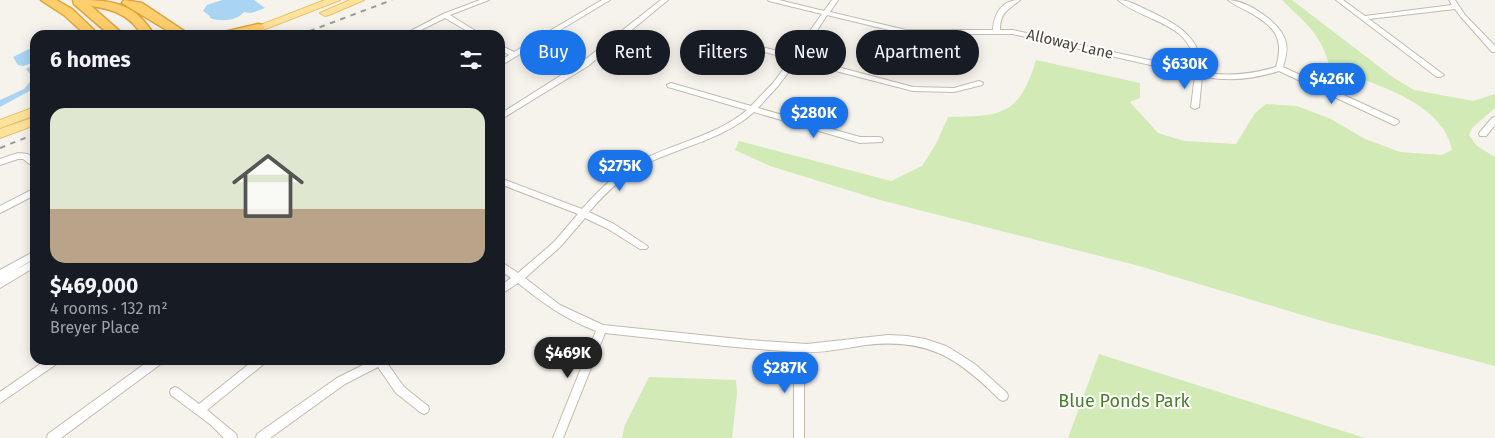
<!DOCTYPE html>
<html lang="en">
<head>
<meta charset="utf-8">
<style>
	body { margin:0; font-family:"Fira Sans",sans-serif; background:#242831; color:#f1f3f6; height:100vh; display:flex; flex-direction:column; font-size:19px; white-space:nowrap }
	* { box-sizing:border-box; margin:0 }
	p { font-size:16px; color:#9ea1a6 }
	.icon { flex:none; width:28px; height:28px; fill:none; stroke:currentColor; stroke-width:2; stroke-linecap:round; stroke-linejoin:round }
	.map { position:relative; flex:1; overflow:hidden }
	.panel { position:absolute; left:30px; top:30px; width:475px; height:335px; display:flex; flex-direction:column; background:#171b24; border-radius:15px; box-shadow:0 2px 12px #0003 }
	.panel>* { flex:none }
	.banner { position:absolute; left:520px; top:30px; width:475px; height:45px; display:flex; gap:10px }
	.price { position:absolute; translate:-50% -42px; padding:0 11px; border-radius:18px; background:#1a73e8; color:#fff; font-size:16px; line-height:32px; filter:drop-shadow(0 1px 2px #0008) }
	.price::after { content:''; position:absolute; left:50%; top:30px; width:15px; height:11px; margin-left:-8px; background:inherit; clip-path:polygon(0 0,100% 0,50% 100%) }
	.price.current { background:#222; color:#fff }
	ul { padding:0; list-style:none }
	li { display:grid; align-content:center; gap:10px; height:265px; padding:0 20px }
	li+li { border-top:1px solid #363941 }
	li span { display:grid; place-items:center; height:155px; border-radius:15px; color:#555 }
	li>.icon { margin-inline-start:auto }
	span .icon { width:90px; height:90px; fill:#fffc; stroke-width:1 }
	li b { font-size:21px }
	h2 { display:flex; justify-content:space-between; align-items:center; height:60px; padding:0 20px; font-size:21px }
	.pill { padding:0 18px; border-radius:22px; background:#171b24; box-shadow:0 2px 12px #0003; font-size:18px; line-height:45px }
	.pill.current { background:#1a73e8; color:#fff }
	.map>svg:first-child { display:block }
	.green { fill:#d2eab5 }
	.water { fill:#a9d4f2 }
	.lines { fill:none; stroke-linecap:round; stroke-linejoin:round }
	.minor-casing { stroke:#c2bbae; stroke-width:2 }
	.primary-casing { stroke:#e6c16a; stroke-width:2 }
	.motorway-casing { stroke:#e0a43c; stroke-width:3 }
	.minor { fill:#fff; fill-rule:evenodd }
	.primary { fill:#ffe39c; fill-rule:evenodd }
	.motorway { fill:#ffcf6e; fill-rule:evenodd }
	.rail { stroke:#9a9a9a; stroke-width:2; stroke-dasharray:5.5 5.5; stroke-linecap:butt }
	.labels { text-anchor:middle; stroke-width:4; stroke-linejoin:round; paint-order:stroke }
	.street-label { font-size:15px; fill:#4b4439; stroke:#fff }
	.near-park-label { font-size:18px; fill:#4a7f2a; stroke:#fff }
</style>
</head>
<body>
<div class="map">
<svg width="1495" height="438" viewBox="0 0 1495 438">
	<rect width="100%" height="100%" fill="#f6f3ec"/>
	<path class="green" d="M1282 0H1292L1394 78 1414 90 1473 101 1495 94V108L1472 128 1469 135 1477 146 1495 157V366L1322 321 1139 266 880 200 770 166 735 150 739 141 891 181 922 166 936 144 948 117C1002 116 1019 116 1036 60L1140 83V98L1130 102 1158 133 1184 141 1236 144 1255 113 1266 104 1297 106 1331 119 1365 139 1400 152 1442 155 1452 150C1443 101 1371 83 1330 68 1321 33 1306 24 1282 0Z
		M1099 354 1365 438H1068Z
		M649 377 736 380 737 394 732 438H622L625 425Z"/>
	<path class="water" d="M222 0H254L265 8 251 13 244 12C236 21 221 22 210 18V16L203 11 207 5Z
		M35 46V62L23 66 18 65 13 57Z
		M35 64V88L0 107V100L24 89 33 78 26 69Z"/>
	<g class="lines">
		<g class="minor-casing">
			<path id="minor" d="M480 0H489L450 15 482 35H474L445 18 411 35H403L443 14Z
				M602 0H610L500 66V61L509 55 500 50V45L514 52Z
				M661 0H668L588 66 500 120V114L582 62Z
				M768 0H779L824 11 832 0H838L830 12 906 30H993C994 13 1002 0 1020 0 1008 10 1000 12 1000 30H1013L1195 70C1195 22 1145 23 1118 0 1128 0 1137 5 1147 10 1175 23 1202 36 1202 72 1227 77 1252 74 1276 67 1285 38 1274 26 1249 12 1242 8 1234 5 1228 0 1247 0 1282 23 1286 43 1288 52 1285 59 1283 67L1398 120 1399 122 1395 125 1392 124 1279 71C1254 79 1227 82 1202 76L1199 107 1195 109 1191 107 1195 75 1013 34H906L827 15 800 57 913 87 954 88 979 81 983 83 982 85 954 92 913 91 797 61 778 86 758 108 860 137H879L882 138 883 140 882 142 860 143 754 112C724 139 683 146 648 163 624 175 606 192 589 212L614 224 646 245 648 247 646 249H640L608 229 585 218 560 247 525 278 560 305 603 325 749 340 807 344 888 335 907 336 925 339 946 346 961 355 976 365 1007 393 1008 396 1007 399 1003 401 999 399C957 357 927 338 866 345 845 348 825 353 804 352V438H794V352L725 346 605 333 563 438H553L596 331C565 319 544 304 518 283L500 295V286L511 278 500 270V261L518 273 554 242 578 214 500 184V178L582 209C600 189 619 170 644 159 678 142 718 135 747 110L668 87 667 85 671 83 751 106 773 83 791 59 709 37V35L711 34 793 55 822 14 769 1Z
				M1336 0H1343L1365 16 1452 5 1449 0H1455L1465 15 1495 46V52H1492L1461 17 1455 9 1369 19 1444 75 1440 77H1437Z
				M1495 117V125L1486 136H1480L1479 134 1480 132 1492 118Z
				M18 153 28 154 35 160V168L23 159H18L0 165V159Z
				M35 188V195L0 213V206Z
				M35 251V258L14 271 35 259V267L0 288V279L3 278 0 279V270Z
				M46 360H59L58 363 0 403V392Z
				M150 360H163L162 363 61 438H47L48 434Z
				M254 360H266L265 363 207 410 236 434 237 438H224L211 425 171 395 170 392 171 389 175 387 179 389 199 404Z
				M373 360H388L387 363 404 387 428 406 429 409 428 412 424 414 420 412 396 393 378 367 345 384 270 438H256L257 434 337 378Z"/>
		</g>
		<g class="primary-casing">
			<path id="primary" d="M325 0H340L250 35H235Z
				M350 0H364L329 15 325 16 320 13Z
				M35 107V115L0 128V120Z
				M35 117V125L0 138V129Z"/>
		</g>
		<g class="motorway-casing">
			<path id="motorway" d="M41 0H56L72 9 99 35H86L64 15Z
				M73 0C109 0 134 1 154 35H142C130 15 113 9 91 6L124 35H110L74 4Z
				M124 0 142 3 190 35H175L122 3Z
				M258 24 263 25 264 28 263 31 245 35H223L224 32Z"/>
		</g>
		<use href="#minor" class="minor"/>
		<use href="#primary" class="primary"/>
		<use href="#motorway" class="motorway"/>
		<path class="rail" d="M299 35 392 0
			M0 148 35 134"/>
	</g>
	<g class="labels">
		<g class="street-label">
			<text transform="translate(1070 44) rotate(13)" y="5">Alloway Lane</text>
		</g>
		<g class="near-park-label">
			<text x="1124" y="407">Blue Ponds Park</text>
		</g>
	</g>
</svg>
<b class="price" style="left:1185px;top:90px">$630K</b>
<b class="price" style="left:1332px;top:105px">$426K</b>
<b class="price" style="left:814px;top:139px">$280K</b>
<b class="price" style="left:620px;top:192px">$275K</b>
<b class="price current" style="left:568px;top:379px">$469K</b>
<b class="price" style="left:785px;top:394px">$287K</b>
<div class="banner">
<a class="pill current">Buy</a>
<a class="pill">Rent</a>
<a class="pill">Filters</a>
<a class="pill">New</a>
<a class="pill">Apartment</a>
</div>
<section class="panel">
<h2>6 homes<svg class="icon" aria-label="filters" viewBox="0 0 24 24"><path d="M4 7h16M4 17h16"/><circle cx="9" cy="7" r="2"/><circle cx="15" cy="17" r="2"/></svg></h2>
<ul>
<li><span style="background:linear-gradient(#dfe7d0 65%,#b9a48a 0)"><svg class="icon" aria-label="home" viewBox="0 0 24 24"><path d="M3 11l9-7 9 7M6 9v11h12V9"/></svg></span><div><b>$469,000</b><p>4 rooms · 132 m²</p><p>Breyer Place</p></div></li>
</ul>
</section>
</div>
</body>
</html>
